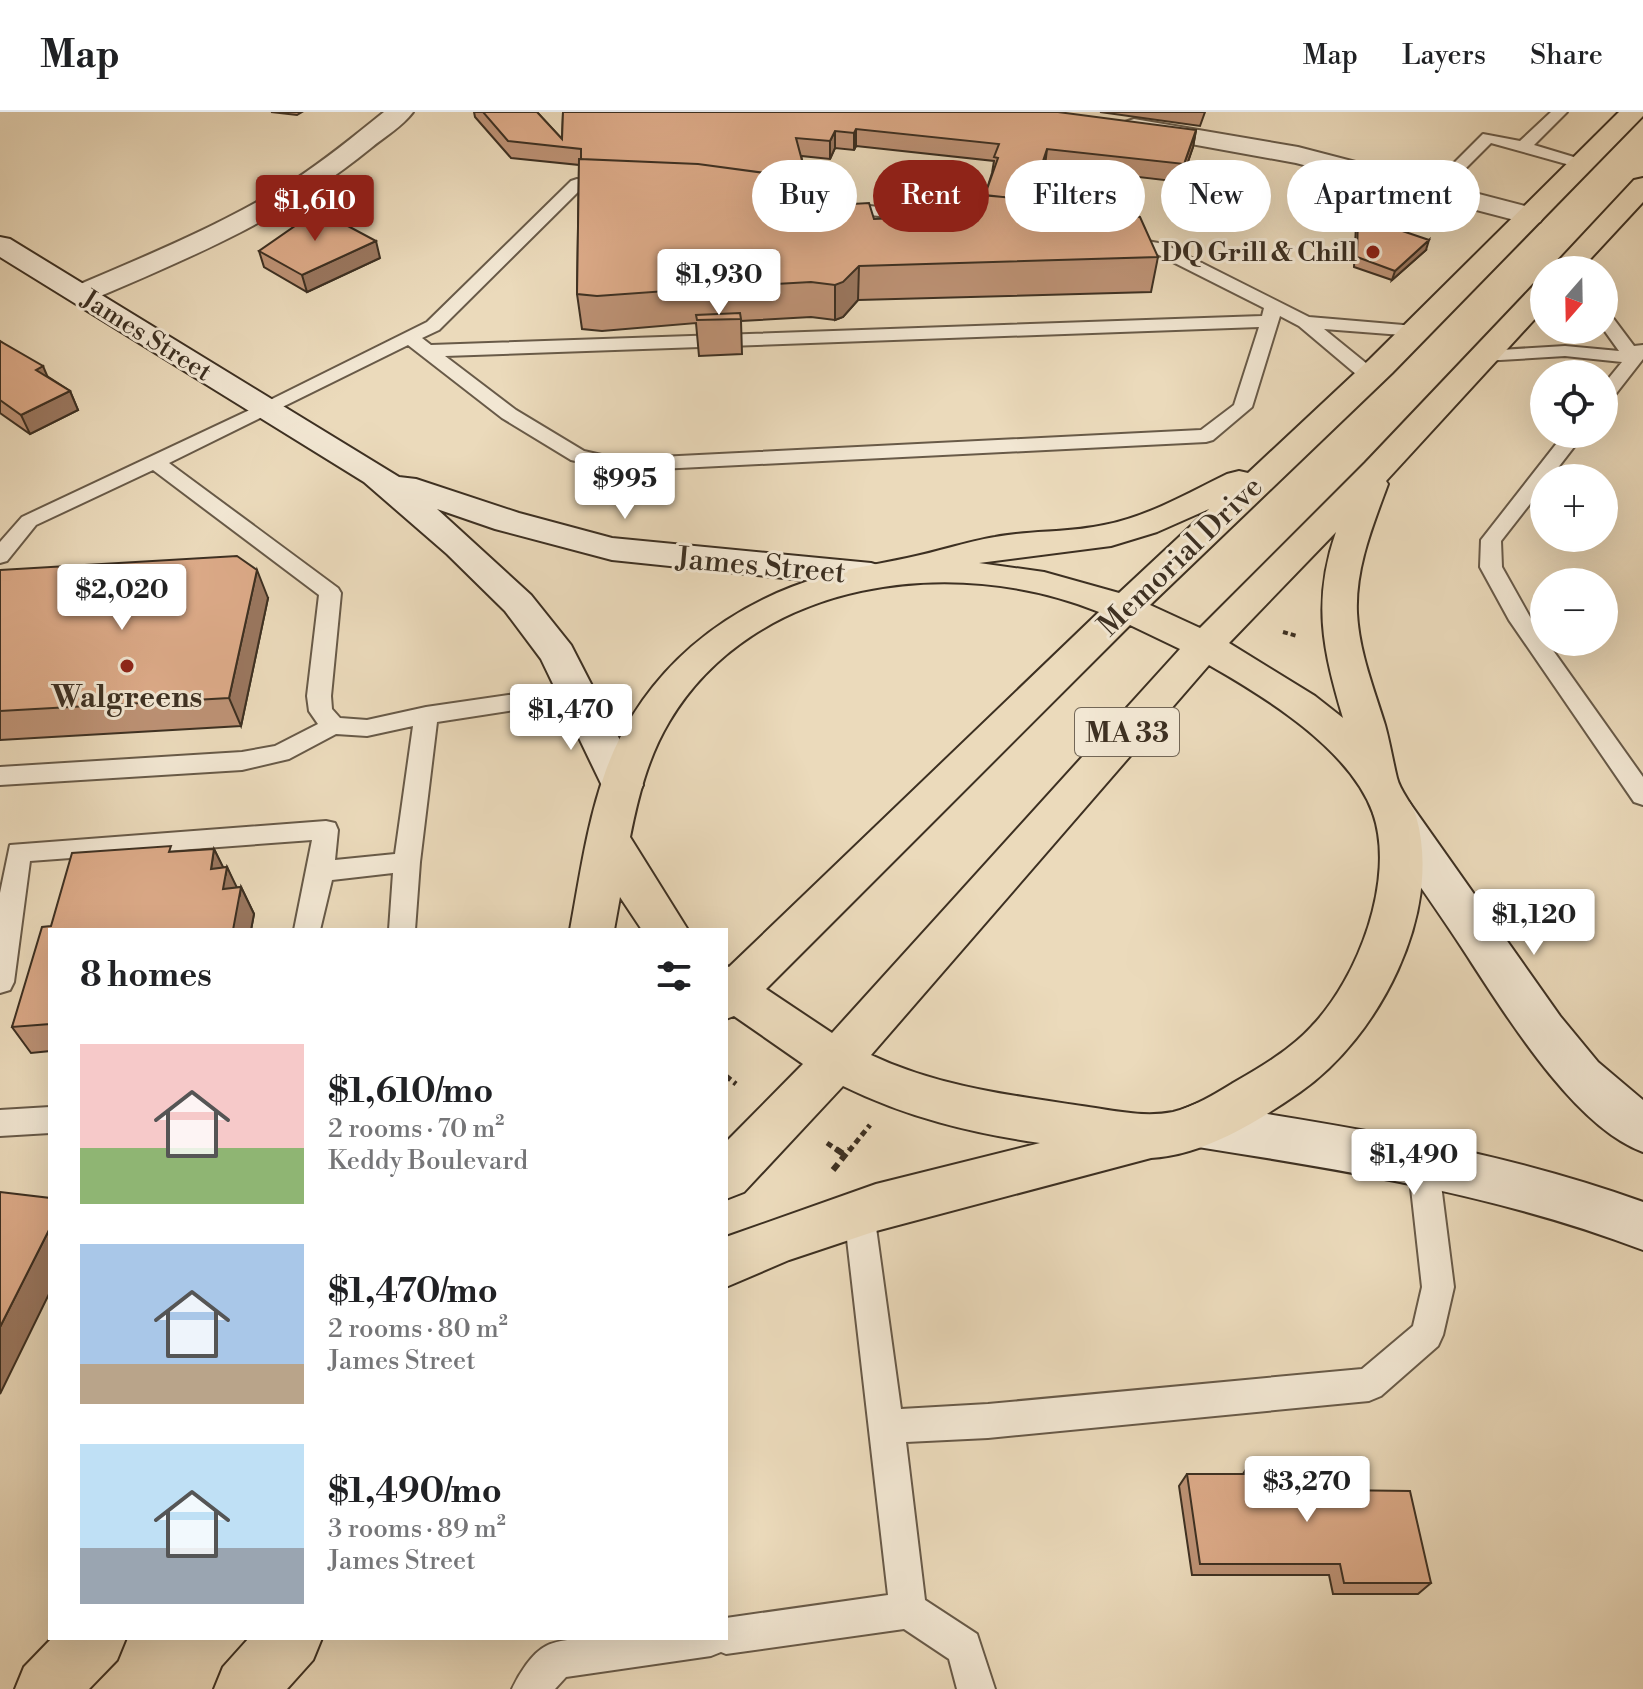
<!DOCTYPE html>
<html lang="en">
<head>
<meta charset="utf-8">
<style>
	body { margin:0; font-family:"Libre Bodoni",serif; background:#f2f2f2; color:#202124; height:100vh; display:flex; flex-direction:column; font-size:30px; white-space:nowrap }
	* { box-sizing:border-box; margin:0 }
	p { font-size:26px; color:#757577 }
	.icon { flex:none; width:44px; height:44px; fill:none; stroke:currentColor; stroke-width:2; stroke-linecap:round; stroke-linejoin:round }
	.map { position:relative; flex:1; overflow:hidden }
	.panel { position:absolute; left:48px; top:816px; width:680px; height:712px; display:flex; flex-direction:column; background:#fff; border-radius:0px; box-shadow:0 8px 32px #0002 }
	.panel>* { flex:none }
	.guide { position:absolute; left:752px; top:48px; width:760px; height:72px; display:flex; gap:16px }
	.needle { width:52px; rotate:200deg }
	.fabs { position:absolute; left:1530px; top:144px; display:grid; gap:16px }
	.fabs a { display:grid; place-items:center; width:88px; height:88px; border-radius:50%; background:#fff; box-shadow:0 8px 32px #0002; font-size:40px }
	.price { position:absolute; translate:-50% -68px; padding:0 18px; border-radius:8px; background:#fff; color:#222; font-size:26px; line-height:52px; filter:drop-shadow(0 2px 4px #0008) }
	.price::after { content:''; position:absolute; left:50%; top:48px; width:24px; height:18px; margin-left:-12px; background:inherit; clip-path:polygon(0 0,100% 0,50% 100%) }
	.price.on { background:#8f2418; color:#fff }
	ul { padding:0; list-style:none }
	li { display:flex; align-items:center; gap:24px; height:200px; padding:0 32px }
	li span { display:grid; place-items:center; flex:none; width:224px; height:160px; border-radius:0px; color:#555 }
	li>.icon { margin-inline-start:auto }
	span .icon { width:96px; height:96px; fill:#fffc; stroke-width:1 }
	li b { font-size:34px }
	h2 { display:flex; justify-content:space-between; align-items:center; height:96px; padding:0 32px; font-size:34px }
	.chip { padding:0 28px; border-radius:36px; background:#fff; box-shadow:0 8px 32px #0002; font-size:28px; line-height:72px }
	.chip.on { background:#8f2418; color:#fff }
	header { display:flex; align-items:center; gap:48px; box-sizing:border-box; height:112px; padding:0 40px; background:#fff; border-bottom:2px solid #e0e0e0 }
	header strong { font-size:38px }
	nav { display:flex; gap:44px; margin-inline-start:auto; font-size:28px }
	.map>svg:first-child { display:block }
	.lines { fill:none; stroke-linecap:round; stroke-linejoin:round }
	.lane-casing { stroke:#685a48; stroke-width:4 }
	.street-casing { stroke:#685a48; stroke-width:4 }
	.secondary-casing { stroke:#3d3022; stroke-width:4 }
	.primary-casing { stroke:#3d3022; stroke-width:4 }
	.path-far2 { stroke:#3d3022; stroke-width:4; stroke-dasharray:5 3; stroke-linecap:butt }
	.path-far1 { stroke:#3d3022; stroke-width:5; stroke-dasharray:6 4; stroke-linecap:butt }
	.path { stroke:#3d3022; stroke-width:6; stroke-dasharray:8 5; stroke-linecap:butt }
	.lane { fill:#f2e7d3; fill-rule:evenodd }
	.street { fill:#f2e7d3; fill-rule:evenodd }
	.secondary { fill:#f2e7d3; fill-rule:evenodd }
	.primary { fill:#ebdabb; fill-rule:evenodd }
	.wall { fill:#bd9275; stroke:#3d3022; stroke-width:2; fill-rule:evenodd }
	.shaded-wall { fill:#9a775f; stroke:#3d3022; stroke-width:2 }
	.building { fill:#dcaa88; stroke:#3d3022; stroke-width:2 }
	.poi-dot { fill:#8f2418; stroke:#f2e7d3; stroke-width:3 }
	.labels { text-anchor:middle; stroke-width:6; stroke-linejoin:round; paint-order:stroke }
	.far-poi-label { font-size:26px; font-weight:bold; fill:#3d3022; stroke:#f2e7d3; text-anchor:end }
	.far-street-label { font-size:26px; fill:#3d3022; stroke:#f2e7d3 }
	.shield { fill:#f2e7d3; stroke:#736757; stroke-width:2 }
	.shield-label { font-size:28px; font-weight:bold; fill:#3d3022 }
	.street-label { font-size:30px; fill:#3d3022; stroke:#f2e7d3 }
	.poi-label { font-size:30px; font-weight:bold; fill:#3d3022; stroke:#f2e7d3 }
</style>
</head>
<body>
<header>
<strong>Map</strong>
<nav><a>Map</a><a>Layers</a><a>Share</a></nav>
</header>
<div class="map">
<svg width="1643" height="1577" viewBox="0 0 1643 1577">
	<rect width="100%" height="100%" fill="#ebdabb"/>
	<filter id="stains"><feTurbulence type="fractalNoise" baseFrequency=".0025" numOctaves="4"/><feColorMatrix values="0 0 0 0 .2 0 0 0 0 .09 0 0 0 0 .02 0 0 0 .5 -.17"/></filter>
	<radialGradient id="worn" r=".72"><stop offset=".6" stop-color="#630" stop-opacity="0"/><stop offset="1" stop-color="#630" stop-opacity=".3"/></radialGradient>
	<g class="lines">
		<g class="lane-casing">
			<path id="lane" d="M1551 0H1567L1534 33 1587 49V55H1577L1491 31 1441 81H1429L1427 78 1483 22 1520 29Z
				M577 67 611 69 619 74 611 79 581 77 439 218 422 226 431 233 1262 204 1264 196 1153 140 1113 133 1111 129 1119 124 1164 132 1309 205 1415 214 1424 219 1415 224 1324 217 1377 260 1379 264 1377 268H1363L1299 214 1280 204 1252 295 1213 328 1206 330 619 359 571 348 502 306 408 233 169 351 338 476 341 481 331 584 332 597 340 606 367 608 426 595 578 573 586 575 590 581 586 587 437 610 420 750 415 818H389L393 761 332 768 320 818H294L312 728 30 749 14 870 10 878 0 881V781L10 733 326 709 335 711 338 718 335 748 395 742 413 614 367 624 336 622 289 647 242 658 0 673V655L242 640 275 634 318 612 309 599 307 584 319 483 153 358 36 413 7 449 0 451V430L22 405 260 293 427 210 571 69ZM1259 215 1234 293 1201 318 619 347 584 339 516 298 445 244Z
				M837 91 966 103 974 108 966 113 831 99V93Z
				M1604 201 1610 202 1634 234 1643 233V247L1611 288 1604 290V272L1622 250 1565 244 1483 249 1474 244 1483 239 1565 234 1619 239 1604 218Z
				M1564 322H1584L1550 366H1544V374L1501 429 1502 455 1544 530H1547L1643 665V693L1634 690 1509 508 1480 455 1481 428Z
				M50 995V1021L0 1024V998Z
				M1423 1036 1434 1040 1438 1049 1454 1175 1443 1223 1438 1234 1381 1284 1369 1289 988 1326 906 1330 925 1488 977 1522 995 1577H957L949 1547 904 1517 726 1542 721 1540 711 1544 566 1565 555 1577H512C519 1562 532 1541 546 1534 574 1519 689 1526 726 1526V1506L888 1483 844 1101 848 1091 859 1087 870 1091 874 1101 901 1297 988 1292 1362 1257 1413 1214 1422 1175 1408 1049 1412 1040Z"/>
		</g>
		<g class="street-casing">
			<path id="street" d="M384 0H413C403 14 384 25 371 36 287 105 190 146 91 188L81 191 71 188 66 182 71 176C146 144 222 113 291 70 324 49 354 24 384 0Z
				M1134 7 1298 35 1540 98 1544 104 1540 110 1530 112 1296 51 1125 20 1121 15 1125 10Z"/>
		</g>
		<g class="secondary-casing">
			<path id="secondary" d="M0 125 10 127 399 365 416 367 519 401 612 426 871 451 884 455 889 463 884 471 871 475 612 448 495 417 437 397 531 483 571 533 643 673 637 684 622 688 607 684 541 547 505 499 447 442 364 370 0 145Z
				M1394 685 1409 690 1560 904 1598 950 1643 988V1040C1568 1013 1494 883 1450 818 1424 779 1396 741 1373 701L1379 690Z
				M1198 991C1349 1015 1499 1038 1643 1090V1138C1499 1083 1350 1059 1198 1035L1181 1028 1173 1013 1181 998Z"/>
		</g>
		<g class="primary-casing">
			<path id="primary" d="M1619 0H1643V4L1392 261 1150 493 1200 516 1365 351 1534 173 1544 170V197L1386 369 1388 372C1373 413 1355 456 1357 501 1359 540 1374 577 1385 613 1390 631 1393 650 1397 666 1400 679 1412 691 1416 704 1444 801 1378 926 1300 980 1257 1010 1204 1043 1151 1046L876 1119 789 1148 726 1175V1125L876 1072 1040 1031C971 1021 906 1005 843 974L744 1080 726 1087V1030L803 952 734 904 726 907V854L729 855 1099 500C955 441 754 466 669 610 648 645 638 685 630 725L688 818H642L620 785 614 818H570C580 764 587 710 606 658 643 559 724 493 824 464 851 456 879 452 907 446 937 440 965 430 995 425 1031 418 1068 421 1104 413 1147 405 1188 381 1227 362L1239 359 1248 361 1370 247ZM1209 397 1119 481 1044 460 979 451 1111 434 1157 420ZM1336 420C1312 490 1323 538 1343 606L1315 584 1229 531ZM1130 513 1180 537 832 921 766 877ZM1209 553C1265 585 1350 637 1373 701 1396 767 1358 866 1312 914 1290 938 1261 955 1233 971 1215 982 1194 995 1173 1000 1143 1006 1112 998 1082 994 1009 983 939 975 871 943Z
				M1643 66V90L1580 158H1550L1634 68Z
				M52 1526H126L117 1548 89 1577H15L24 1555Z
				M249 1526H322L313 1548 287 1577H214L223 1555Z"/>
		</g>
		<path class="path-far2" d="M1283 520 1297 524"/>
		<path class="path-far1" d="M726 964 736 972
			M827 1031 839 1039
			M849 1039 870 1013"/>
		<path class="path" d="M836 1037 845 1043
			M833 1058 850 1037"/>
		<use href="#lane" class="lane"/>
		<use href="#street" class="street"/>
		<use href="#secondary" class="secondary"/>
		<use href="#primary" class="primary"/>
	</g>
	<path class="wall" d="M271 0H302L297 3Z
		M474 0H537L562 27 563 0 1196 18 1193 35 1181 70 1045 54 1028 103 1158 145 1151 180 858 188 843 205 835 208 811 205 741 209 742 242 699 244 696 211 602 219 582 217 577 182 579 53 511 46 475 5ZM856 34 994 49 992 61 985 83 973 103 874 107 818 94 807 67 801 44 830 47 835 36 854 38Z
		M1100 0H1205L1200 14Z
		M1358 104 1426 138 1392 168 1354 155 1356 113Z
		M259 139 380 146 307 180 264 155Z
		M0 229 47 264 70 279 78 298 30 322 0 301Z
		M0 458 268 486 241 614 0 628Z
		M214 737 223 756 227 755 236 776 241 775 254 802 251 818H50V939L31 941 12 915 51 814 174 740Z
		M1250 1351 1334 1378 1431 1471 1418 1482H1333L1329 1463H1192L1179 1374 1187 1362H1243Z"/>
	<path class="shaded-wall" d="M856 17V34L854 38V21Z
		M1196 18 1193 35 1181 70 1184 52Z
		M835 19V36L830 47V29Z
		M1047 37 1045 54 1028 105 1030 88Z
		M1026 87 1022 121 1020 104Z
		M1429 128 1426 138 1392 168 1395 159Z
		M376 129 380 146 307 180 302 163Z
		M859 154 858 188 843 205 835 208V173Z
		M43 254 51 273 36 258Z
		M70 279 78 298 30 322 21 303Z
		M257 458 268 486 241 614 229 586Z
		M214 737 226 761 227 755 240 782 241 775 254 802 251 818H233L211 757Z
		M50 1116V1180L0 1282V1215Z"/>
	<path class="building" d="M483 0H537L562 27 563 0H1058L1196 18 1184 52 1047 37 1030 88 985 83 998 46 994 45 999 32 856 17 854 21 835 19 830 29 796 26 807 67 698 52 581 47V37L508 29Z
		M579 47 698 52 811 67 818 94 869 91 874 107 973 103 980 83 1026 87 1020 104 1116 101 1140 105 1158 145 859 154 843 170 835 173 811 170 737 174 738 184 695 186 694 177 597 184 577 182Z
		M318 98 376 129 302 163 259 139Z
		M1358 104 1429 128 1395 159 1357 145Z
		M740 201 741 207 697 208 696 203Z
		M0 229 43 254 36 258 70 279 21 303 0 288Z
		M237 444 257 458 229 586 0 599V458Z
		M171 734 169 740 214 737 211 757 227 755 223 777 241 775 233 818H50V912L12 915 42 815 51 814 72 741Z
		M0 1080 50 1086V1116L0 1215Z
		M1250 1351H1329L1334 1378 1410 1379 1431 1471H1344L1340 1452H1200L1187 1362H1252Z"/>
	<g class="poi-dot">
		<circle cx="1373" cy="140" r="8"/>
		<circle cx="127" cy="554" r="8"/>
	</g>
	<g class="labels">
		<g class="far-poi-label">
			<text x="1357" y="149">DQ Grill &amp; Chill</text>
		</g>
		<g class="far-street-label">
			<text transform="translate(147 223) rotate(32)" y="9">James Street</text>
		</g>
		<rect class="shield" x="1075" y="596" width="104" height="48" rx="6"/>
		<g class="shield-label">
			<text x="1127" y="630">MA 33</text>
		</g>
		<g class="street-label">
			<text transform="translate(1180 444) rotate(-44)" y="10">Memorial Drive</text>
			<text transform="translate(761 453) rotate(5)" y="10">James Street</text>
		</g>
		<g class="poi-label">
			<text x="127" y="595">Walgreens</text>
		</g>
	</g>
	<rect width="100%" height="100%" filter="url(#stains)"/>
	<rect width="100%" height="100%" fill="url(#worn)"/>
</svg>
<div class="fabs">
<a><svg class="needle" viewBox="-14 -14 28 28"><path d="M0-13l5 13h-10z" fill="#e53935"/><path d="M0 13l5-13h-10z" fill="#757577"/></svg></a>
<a><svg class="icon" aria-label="locate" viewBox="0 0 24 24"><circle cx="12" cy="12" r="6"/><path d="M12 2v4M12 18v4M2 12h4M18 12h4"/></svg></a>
<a>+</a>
<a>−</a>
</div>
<b class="price on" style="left:315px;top:131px">$1,610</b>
<b class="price" style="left:719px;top:205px">$1,930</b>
<b class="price" style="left:625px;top:409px">$995</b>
<b class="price" style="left:122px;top:520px">$2,020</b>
<b class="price" style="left:571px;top:640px">$1,470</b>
<b class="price" style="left:1534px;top:845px">$1,120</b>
<b class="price" style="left:1414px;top:1085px">$1,490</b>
<b class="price" style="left:1307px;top:1412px">$3,270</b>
<div class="guide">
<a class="chip">Buy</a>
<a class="chip on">Rent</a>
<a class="chip">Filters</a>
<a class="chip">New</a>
<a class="chip">Apartment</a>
</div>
<section class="panel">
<h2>8 homes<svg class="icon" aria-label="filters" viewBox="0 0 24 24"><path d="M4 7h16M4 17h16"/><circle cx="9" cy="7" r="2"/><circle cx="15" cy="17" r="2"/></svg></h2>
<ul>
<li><span style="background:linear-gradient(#f6c9c9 65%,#8fb573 0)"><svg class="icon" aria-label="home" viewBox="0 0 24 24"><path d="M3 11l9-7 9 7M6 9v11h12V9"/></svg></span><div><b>$1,610/mo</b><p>2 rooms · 70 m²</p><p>Keddy Boulevard</p></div></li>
<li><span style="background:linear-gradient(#a9c7e8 75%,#b9a48a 0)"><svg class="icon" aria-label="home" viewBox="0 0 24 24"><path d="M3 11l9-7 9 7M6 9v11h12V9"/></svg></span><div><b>$1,470/mo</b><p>2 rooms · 80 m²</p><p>James Street</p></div></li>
<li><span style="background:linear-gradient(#bfe0f5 65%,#9aa5b1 0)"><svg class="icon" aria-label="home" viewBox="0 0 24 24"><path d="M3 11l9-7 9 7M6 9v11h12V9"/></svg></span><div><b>$1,490/mo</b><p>3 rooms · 89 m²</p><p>James Street</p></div></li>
</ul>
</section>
</div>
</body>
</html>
